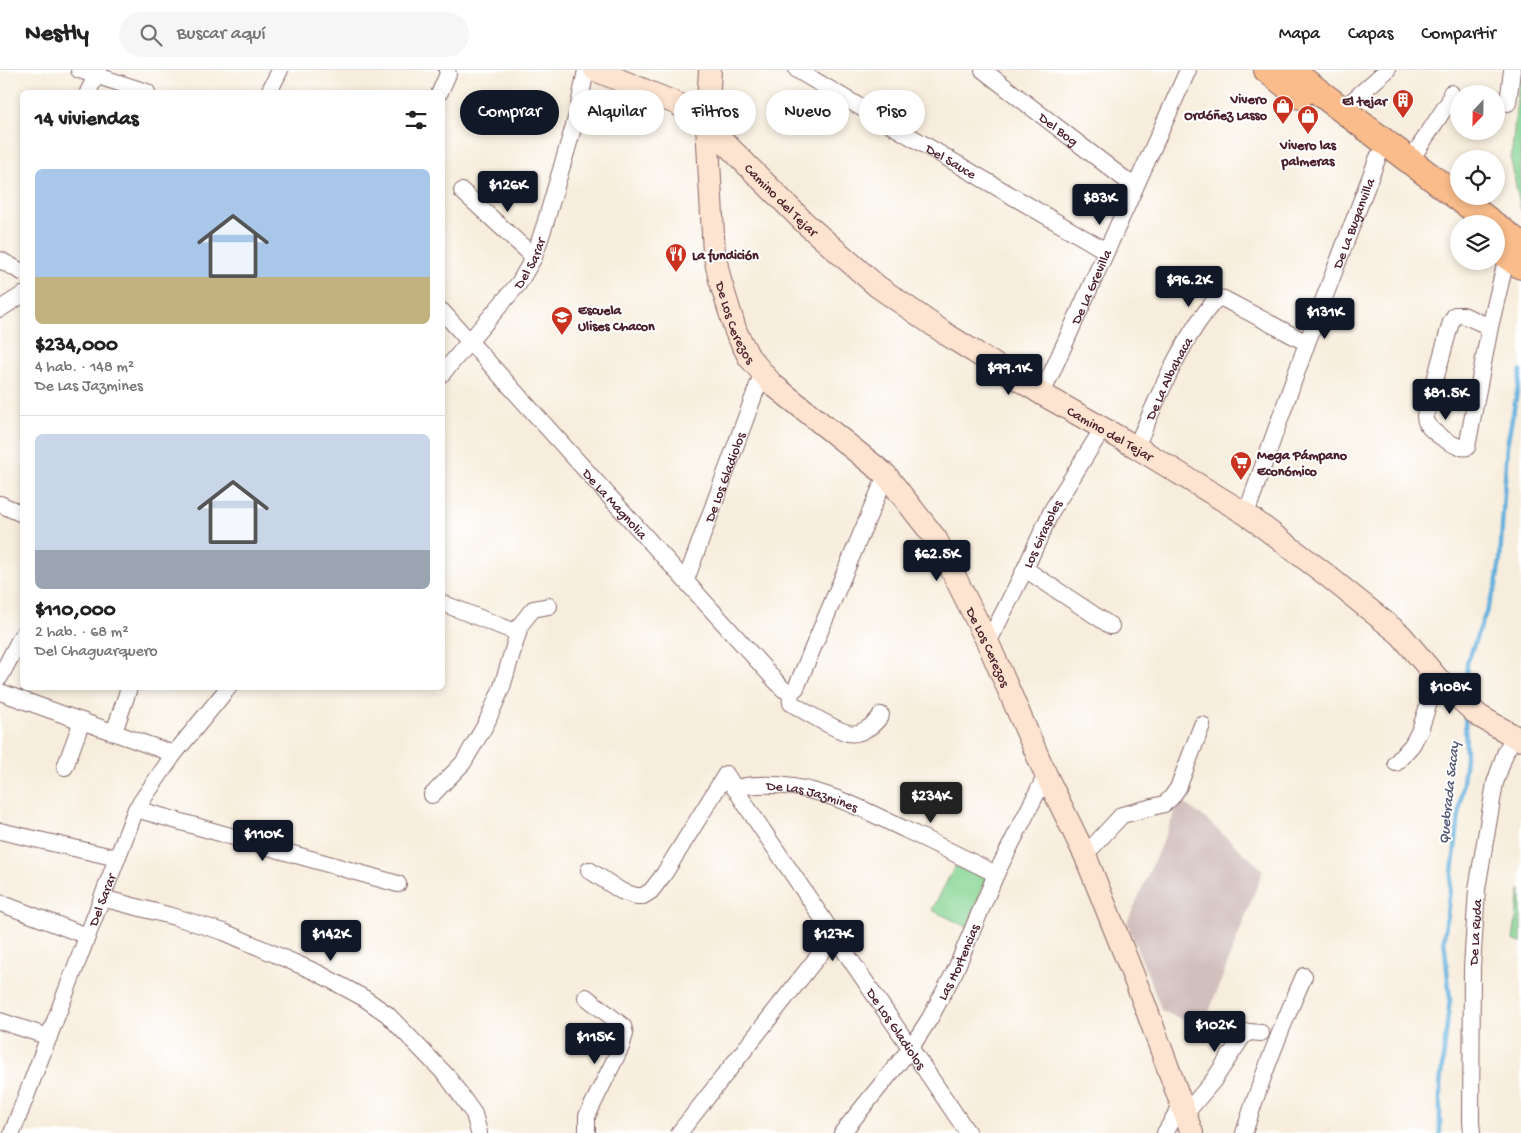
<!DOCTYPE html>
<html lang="es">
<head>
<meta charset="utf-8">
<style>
	body { margin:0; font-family:"Gochi Hand",sans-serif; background:#f6f6f6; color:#222; height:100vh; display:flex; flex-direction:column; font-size:19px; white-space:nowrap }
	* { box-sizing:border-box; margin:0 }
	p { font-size:16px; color:#767676 }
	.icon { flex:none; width:28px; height:28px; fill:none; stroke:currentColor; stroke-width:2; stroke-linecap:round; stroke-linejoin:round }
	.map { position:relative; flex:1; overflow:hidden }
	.sheet { position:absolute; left:20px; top:20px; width:425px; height:600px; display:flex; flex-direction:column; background:#fff; border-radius:8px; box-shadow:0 2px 8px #0003 }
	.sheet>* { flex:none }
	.hud { position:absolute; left:460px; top:20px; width:475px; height:45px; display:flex; gap:10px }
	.needle { width:32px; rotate:202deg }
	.fabs { position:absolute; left:1450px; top:15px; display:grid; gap:10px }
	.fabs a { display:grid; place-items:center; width:55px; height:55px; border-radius:50%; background:#fff; box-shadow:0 2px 8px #0003; font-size:25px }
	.price { position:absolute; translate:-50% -42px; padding:0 11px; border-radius:5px; background:#111827; color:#fff; font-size:16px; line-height:32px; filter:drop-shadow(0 1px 2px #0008) }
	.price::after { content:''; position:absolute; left:50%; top:30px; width:15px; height:11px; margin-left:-8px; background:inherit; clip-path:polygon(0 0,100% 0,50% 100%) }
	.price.on { background:#222; color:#fff }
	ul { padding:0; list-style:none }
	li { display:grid; align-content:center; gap:10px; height:265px; padding:0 15px }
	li+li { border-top:1px solid #e0e0e0 }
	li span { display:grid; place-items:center; height:155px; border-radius:8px; color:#555 }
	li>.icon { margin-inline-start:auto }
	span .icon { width:90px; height:90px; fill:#fffc; stroke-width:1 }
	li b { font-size:21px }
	h2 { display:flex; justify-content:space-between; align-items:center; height:60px; padding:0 15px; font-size:21px }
	.pill { padding:0 18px; border-radius:22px; background:#fff; box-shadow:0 2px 8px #0003; font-size:18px; line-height:45px }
	.pill.on { background:#111827; color:#fff }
	header { display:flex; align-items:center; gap:30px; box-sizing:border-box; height:70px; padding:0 25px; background:#fff; border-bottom:1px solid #e0e0e0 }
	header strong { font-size:24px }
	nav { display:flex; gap:28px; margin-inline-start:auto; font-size:18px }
	.search { width:350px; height:45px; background:#f6f6f6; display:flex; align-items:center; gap:12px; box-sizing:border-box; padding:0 18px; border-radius:28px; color:#767676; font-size:19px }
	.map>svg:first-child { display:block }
	.industrial { fill:#d1bfbd }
	.green { fill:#87d594; stroke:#687a60 }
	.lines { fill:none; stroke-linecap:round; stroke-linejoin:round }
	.stream { stroke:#64b0dd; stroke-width:4.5 }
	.street-casing { stroke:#876769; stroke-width:18 }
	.secondary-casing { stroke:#876769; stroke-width:24 }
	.primary-casing { stroke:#876769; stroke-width:28 }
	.street { stroke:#fff; stroke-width:16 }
	.secondary { stroke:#fde4d0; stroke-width:22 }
	.primary { stroke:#f9bc8a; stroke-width:26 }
	.labels { text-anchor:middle; stroke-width:4; stroke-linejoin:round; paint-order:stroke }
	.poi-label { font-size:14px; font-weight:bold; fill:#4a1f2b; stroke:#fff; text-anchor:start }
	.street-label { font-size:14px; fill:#4a1f2b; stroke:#fff }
	.water-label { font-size:15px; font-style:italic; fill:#545972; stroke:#fff }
</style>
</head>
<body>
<header>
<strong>Nestly</strong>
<div class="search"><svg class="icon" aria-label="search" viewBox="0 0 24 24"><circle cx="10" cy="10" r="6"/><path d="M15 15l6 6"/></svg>Buscar aquí</div>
<nav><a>Mapa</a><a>Capas</a><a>Compartir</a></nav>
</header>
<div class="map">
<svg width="1521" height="1063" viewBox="0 0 1521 1063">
	<rect width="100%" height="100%" fill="#fff"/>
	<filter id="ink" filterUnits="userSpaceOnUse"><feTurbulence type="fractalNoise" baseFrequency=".02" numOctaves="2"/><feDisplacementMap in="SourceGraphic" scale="10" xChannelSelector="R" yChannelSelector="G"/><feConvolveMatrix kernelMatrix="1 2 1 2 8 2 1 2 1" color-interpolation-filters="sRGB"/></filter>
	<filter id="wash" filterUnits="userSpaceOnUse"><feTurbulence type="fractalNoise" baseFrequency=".0096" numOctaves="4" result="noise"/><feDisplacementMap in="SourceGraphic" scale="20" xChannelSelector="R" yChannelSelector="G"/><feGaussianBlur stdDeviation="1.12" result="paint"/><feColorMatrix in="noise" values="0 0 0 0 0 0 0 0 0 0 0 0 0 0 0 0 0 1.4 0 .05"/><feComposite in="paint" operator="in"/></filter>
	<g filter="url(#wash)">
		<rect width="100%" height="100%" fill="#f7eddc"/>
		<path class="industrial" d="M1180 731 1201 745 1263 800 1203 958 1162 941 1127 853Z"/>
		<path class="green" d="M1520 0H1521V141L1511 90Z
			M955 796 987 808 967 857 932 840Z
			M1520 819H1521V873L1513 870Z"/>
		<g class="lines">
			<path class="stream" d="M1466 624 1467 593 1496 516 1500 490 1507 375 1521 301
				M1440 1063V1015L1450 929 1444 869 1466 687 1465 644"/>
		</g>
	</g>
	<g filter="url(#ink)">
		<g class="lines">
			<g class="street-casing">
				<g id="street">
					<path d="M79 0 147 22"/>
					<path id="s1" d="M797 0 1106 181"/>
					<path id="s2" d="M983 0 1135 117"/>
					<path d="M88 22 99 0"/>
					<path d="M269 22 280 0"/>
					<path d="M440 22 448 4 447 0"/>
					<path d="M1508 33 1512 0"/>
					<path d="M1342 40 1387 0"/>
					<path d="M1410 91 1450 30 1451 23"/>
					<path d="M462 121 534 187"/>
					<path d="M0 190 22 202"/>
					<path d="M0 239 22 225"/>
					<path id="s3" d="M442 241 783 619 790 622"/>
					<path d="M1490 257 1463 245H1455L1451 252 1425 346C1425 350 1425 350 1427 354 1432 362 1458 381 1467 377L1490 257 1507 186"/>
					<path id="s4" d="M442 304 519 213 534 187 545 154 577 45 586 0"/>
					<path id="s5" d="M1042 324 1188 0"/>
					<path id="s6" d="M1136 377C1158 328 1181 268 1217 228L1224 229 1307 273"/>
					<path d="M0 434 22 444"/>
					<path id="s7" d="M1246 444 1307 273 1378 87"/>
					<path d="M1025 499 1111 556"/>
					<path id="s8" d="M686 510 762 304"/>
					<path d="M442 533 518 563 521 554 533 539 549 536"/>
					<path id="s9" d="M988 573 1025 499 1052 440 1103 358"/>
					<path d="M0 607 22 565"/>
					<path d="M0 622 174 684"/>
					<path d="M790 622 796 618 886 405"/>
					<path d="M790 622 791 633C806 642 831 658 848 663 860 666 875 655 881 645"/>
					<path d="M114 662 129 618"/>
					<path d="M1396 693 1412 675 1420 660 1437 608"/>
					<path d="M65 697 82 651"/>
					<path id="s10" d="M734 718C797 705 851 733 906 760 936 774 966 789 996 804"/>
					<path d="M432 725 463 693 486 654 502 617 518 563"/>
					<path d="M136 739 398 814"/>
					<path d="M0 761 117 788"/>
					<path d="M1085 785 1122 745 1164 734 1171 728 1178 718 1202 655"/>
					<path id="s11" d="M589 800 621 821 636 826H643L651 821 664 804 726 704 747 737 968 1063"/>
					<path d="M102 828 175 847 224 862 318 903 364 928 387 944 447 1006 474 1044 479 1063"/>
					<path d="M0 833 87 866"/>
					<path d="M586 927 623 956 625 964 621 977 587 1046V1063"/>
					<path d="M0 951 49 967"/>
					<path d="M1186 1043 1213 1011 1243 966 1249 962 1261 963"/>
					<path id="s12" d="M12 1063 136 739 174 684 228 618"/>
					<path d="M679 1063 834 866"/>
					<path id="s13" d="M842 1063 910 979 930 948 955 901 996 804 1046 705"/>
					<path d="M1165 1063 1182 1034"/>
					<path d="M1244 1063C1261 1009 1281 958 1304 906"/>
					<path id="s14" d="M1472 1063 1471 1052 1472 898 1477 819 1495 713 1506 681 1514 667"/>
				</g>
			</g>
			<g class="secondary-casing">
				<g id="secondary">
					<path id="s15" d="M595 0 678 34 707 55 806 154 877 216 949 266 1042 324 1136 377 1246 444 1324 503 1401 565 1437 608 1479 646 1521 670"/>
					<path id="s16" d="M710 0 707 55 714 183 720 210 736 262 749 287 772 314 886 405 936 469 988 573 1046 705 1085 785 1143 930 1192 1063"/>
				</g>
			</g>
			<g class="primary-casing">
				<path id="primary" d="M1267 0 1300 26
					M1290 0 1493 154
					M1496 156 1521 175
					M1496 178 1521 196"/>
			</g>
			<use href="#street" class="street"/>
			<use href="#secondary" class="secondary"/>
			<use href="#primary" class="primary"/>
		</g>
	</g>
	<defs>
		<g id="building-pin" transform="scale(1.125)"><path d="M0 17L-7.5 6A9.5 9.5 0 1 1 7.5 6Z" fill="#c8321e" stroke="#fff"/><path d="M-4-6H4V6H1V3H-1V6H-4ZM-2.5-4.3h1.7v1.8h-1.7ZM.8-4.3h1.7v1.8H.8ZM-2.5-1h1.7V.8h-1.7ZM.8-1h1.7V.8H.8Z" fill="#fff"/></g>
		<g id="shop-pin" transform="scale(1.125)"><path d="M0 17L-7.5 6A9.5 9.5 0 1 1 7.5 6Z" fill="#c8321e" stroke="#fff"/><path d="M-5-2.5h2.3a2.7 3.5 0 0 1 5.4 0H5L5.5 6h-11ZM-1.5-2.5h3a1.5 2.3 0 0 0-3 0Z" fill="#fff"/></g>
		<g id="restaurant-pin" transform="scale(1.125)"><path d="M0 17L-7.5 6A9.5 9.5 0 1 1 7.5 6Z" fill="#c8321e" stroke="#fff"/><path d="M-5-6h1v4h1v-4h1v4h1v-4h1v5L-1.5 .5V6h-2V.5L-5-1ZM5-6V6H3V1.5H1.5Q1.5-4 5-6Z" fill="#fff"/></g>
		<g id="school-pin" transform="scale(1.125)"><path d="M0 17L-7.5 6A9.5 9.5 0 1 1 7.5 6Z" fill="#c8321e" stroke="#fff"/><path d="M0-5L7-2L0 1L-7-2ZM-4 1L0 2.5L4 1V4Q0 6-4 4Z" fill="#fff"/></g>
		<g id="supermarket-pin" transform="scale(1.125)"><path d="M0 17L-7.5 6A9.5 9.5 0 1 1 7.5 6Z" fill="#c8321e" stroke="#fff"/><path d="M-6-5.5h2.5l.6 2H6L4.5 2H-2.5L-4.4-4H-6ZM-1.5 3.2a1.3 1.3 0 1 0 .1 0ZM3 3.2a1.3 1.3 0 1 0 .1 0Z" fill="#fff"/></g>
	</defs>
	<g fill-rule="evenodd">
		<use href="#building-pin" x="1403" y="30"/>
		<use href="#shop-pin" x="1283" y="36"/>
		<use href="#shop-pin" x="1308" y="46"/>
		<use href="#restaurant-pin" x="676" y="184"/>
		<use href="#school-pin" x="562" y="247"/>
		<use href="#supermarket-pin" x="1241" y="392"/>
	</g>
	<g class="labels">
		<g class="poi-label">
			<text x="1267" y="33" text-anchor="end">Vivero<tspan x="1267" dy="16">Ordóñez Lasso</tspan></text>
			<text x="1387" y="35" text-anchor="end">El tejar</text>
			<text x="1308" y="79" text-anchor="middle">Vivero las<tspan x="1308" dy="16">palmeras</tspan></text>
			<text x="692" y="189">La fundición</text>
			<text x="578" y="244">Escuela<tspan x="578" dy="16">Ulises Chacon</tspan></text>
			<text x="1257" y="389">Mega Pámpano<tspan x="1257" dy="16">Económico</tspan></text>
		</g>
		<g class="street-label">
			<text dy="5" stroke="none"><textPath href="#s2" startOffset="96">Del Bog</textPath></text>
			<text dy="5" stroke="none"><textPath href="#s1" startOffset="179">Del Sauce</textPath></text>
			<text dy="5" stroke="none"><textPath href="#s15" startOffset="231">Camino del Tejar</textPath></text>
			<text dy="5" stroke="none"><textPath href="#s7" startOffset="310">De La Buganvilla</textPath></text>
			<text dy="5" stroke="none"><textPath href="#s4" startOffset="142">Del Sarar</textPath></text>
			<text dy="5" stroke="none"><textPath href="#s5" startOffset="118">De La Grevilla</textPath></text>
			<text dy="5" stroke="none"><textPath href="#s16" startOffset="256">De Los Cerezos</textPath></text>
			<text dy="5" stroke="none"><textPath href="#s6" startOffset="76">De La Albahaca</textPath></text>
			<text dy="5" stroke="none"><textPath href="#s15" startOffset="636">Camino del Tejar</textPath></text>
			<text dy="5" stroke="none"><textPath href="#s8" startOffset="110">De Los Gladiolos</textPath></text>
			<text dy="5" stroke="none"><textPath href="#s3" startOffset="259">De La Magnolia</textPath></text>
			<text dy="5" stroke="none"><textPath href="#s9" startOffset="122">Los Girasoles</textPath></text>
			<text dy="5" stroke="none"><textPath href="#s16" startOffset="676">De Los Cerezos</textPath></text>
			<text dy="5" stroke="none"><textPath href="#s10" startOffset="80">De Las Jazmines</textPath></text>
			<text dy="5" stroke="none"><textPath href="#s12" startOffset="250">Del Sarar</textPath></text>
			<text dy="5" stroke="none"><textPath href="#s14" startOffset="201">De La Ruda</textPath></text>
			<text dy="5" stroke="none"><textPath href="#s13" startOffset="208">Las Hortencias</textPath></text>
			<text dy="5" stroke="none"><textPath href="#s11" startOffset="516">De Los Gladiolos</textPath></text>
		</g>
		<g class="water-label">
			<text transform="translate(1448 723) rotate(-84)" y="5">Quebrada Sacay</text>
		</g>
	</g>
</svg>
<div class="fabs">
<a><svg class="needle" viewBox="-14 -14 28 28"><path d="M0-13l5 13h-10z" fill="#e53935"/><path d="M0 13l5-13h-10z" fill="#767676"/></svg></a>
<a><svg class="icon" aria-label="locate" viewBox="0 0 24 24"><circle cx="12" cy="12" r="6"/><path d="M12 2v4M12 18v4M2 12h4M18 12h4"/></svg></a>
<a><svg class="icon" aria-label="layers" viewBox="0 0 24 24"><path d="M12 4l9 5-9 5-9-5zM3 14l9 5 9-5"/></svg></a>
</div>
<b class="price" style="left:508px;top:143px">$126K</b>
<b class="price" style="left:1100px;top:156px">$83K</b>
<b class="price" style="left:1189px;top:238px">$96.2K</b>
<b class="price" style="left:1325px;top:270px">$131K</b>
<b class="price" style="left:1009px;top:326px">$99.1K</b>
<b class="price" style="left:1446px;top:351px">$81.5K</b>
<b class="price" style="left:937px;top:512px">$62.5K</b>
<b class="price" style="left:1450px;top:645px">$108K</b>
<b class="price on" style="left:931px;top:754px">$234K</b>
<b class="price" style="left:263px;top:792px">$110K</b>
<b class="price" style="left:331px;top:892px">$142K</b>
<b class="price" style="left:833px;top:892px">$127K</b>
<b class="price" style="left:1215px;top:983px">$102K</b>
<b class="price" style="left:595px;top:995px">$115K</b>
<div class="hud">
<a class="pill on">Comprar</a>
<a class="pill">Alquilar</a>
<a class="pill">Filtros</a>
<a class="pill">Nuevo</a>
<a class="pill">Piso</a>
</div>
<section class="sheet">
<h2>14 viviendas<svg class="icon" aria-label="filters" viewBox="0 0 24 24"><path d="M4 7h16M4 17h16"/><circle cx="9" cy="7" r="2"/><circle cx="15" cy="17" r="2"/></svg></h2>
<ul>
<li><span style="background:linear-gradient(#a9c7e8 70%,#c2b280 0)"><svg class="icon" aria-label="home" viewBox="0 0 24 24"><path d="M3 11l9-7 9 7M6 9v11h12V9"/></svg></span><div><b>$234,000</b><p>4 hab. · 148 m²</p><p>De Las Jazmines</p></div></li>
<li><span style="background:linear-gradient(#c9d6e8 75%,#9aa5b1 0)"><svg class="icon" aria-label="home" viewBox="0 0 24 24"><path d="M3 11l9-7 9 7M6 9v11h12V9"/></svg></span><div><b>$110,000</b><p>2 hab. · 68 m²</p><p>Del Chaguarquero</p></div></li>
</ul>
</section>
</div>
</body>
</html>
